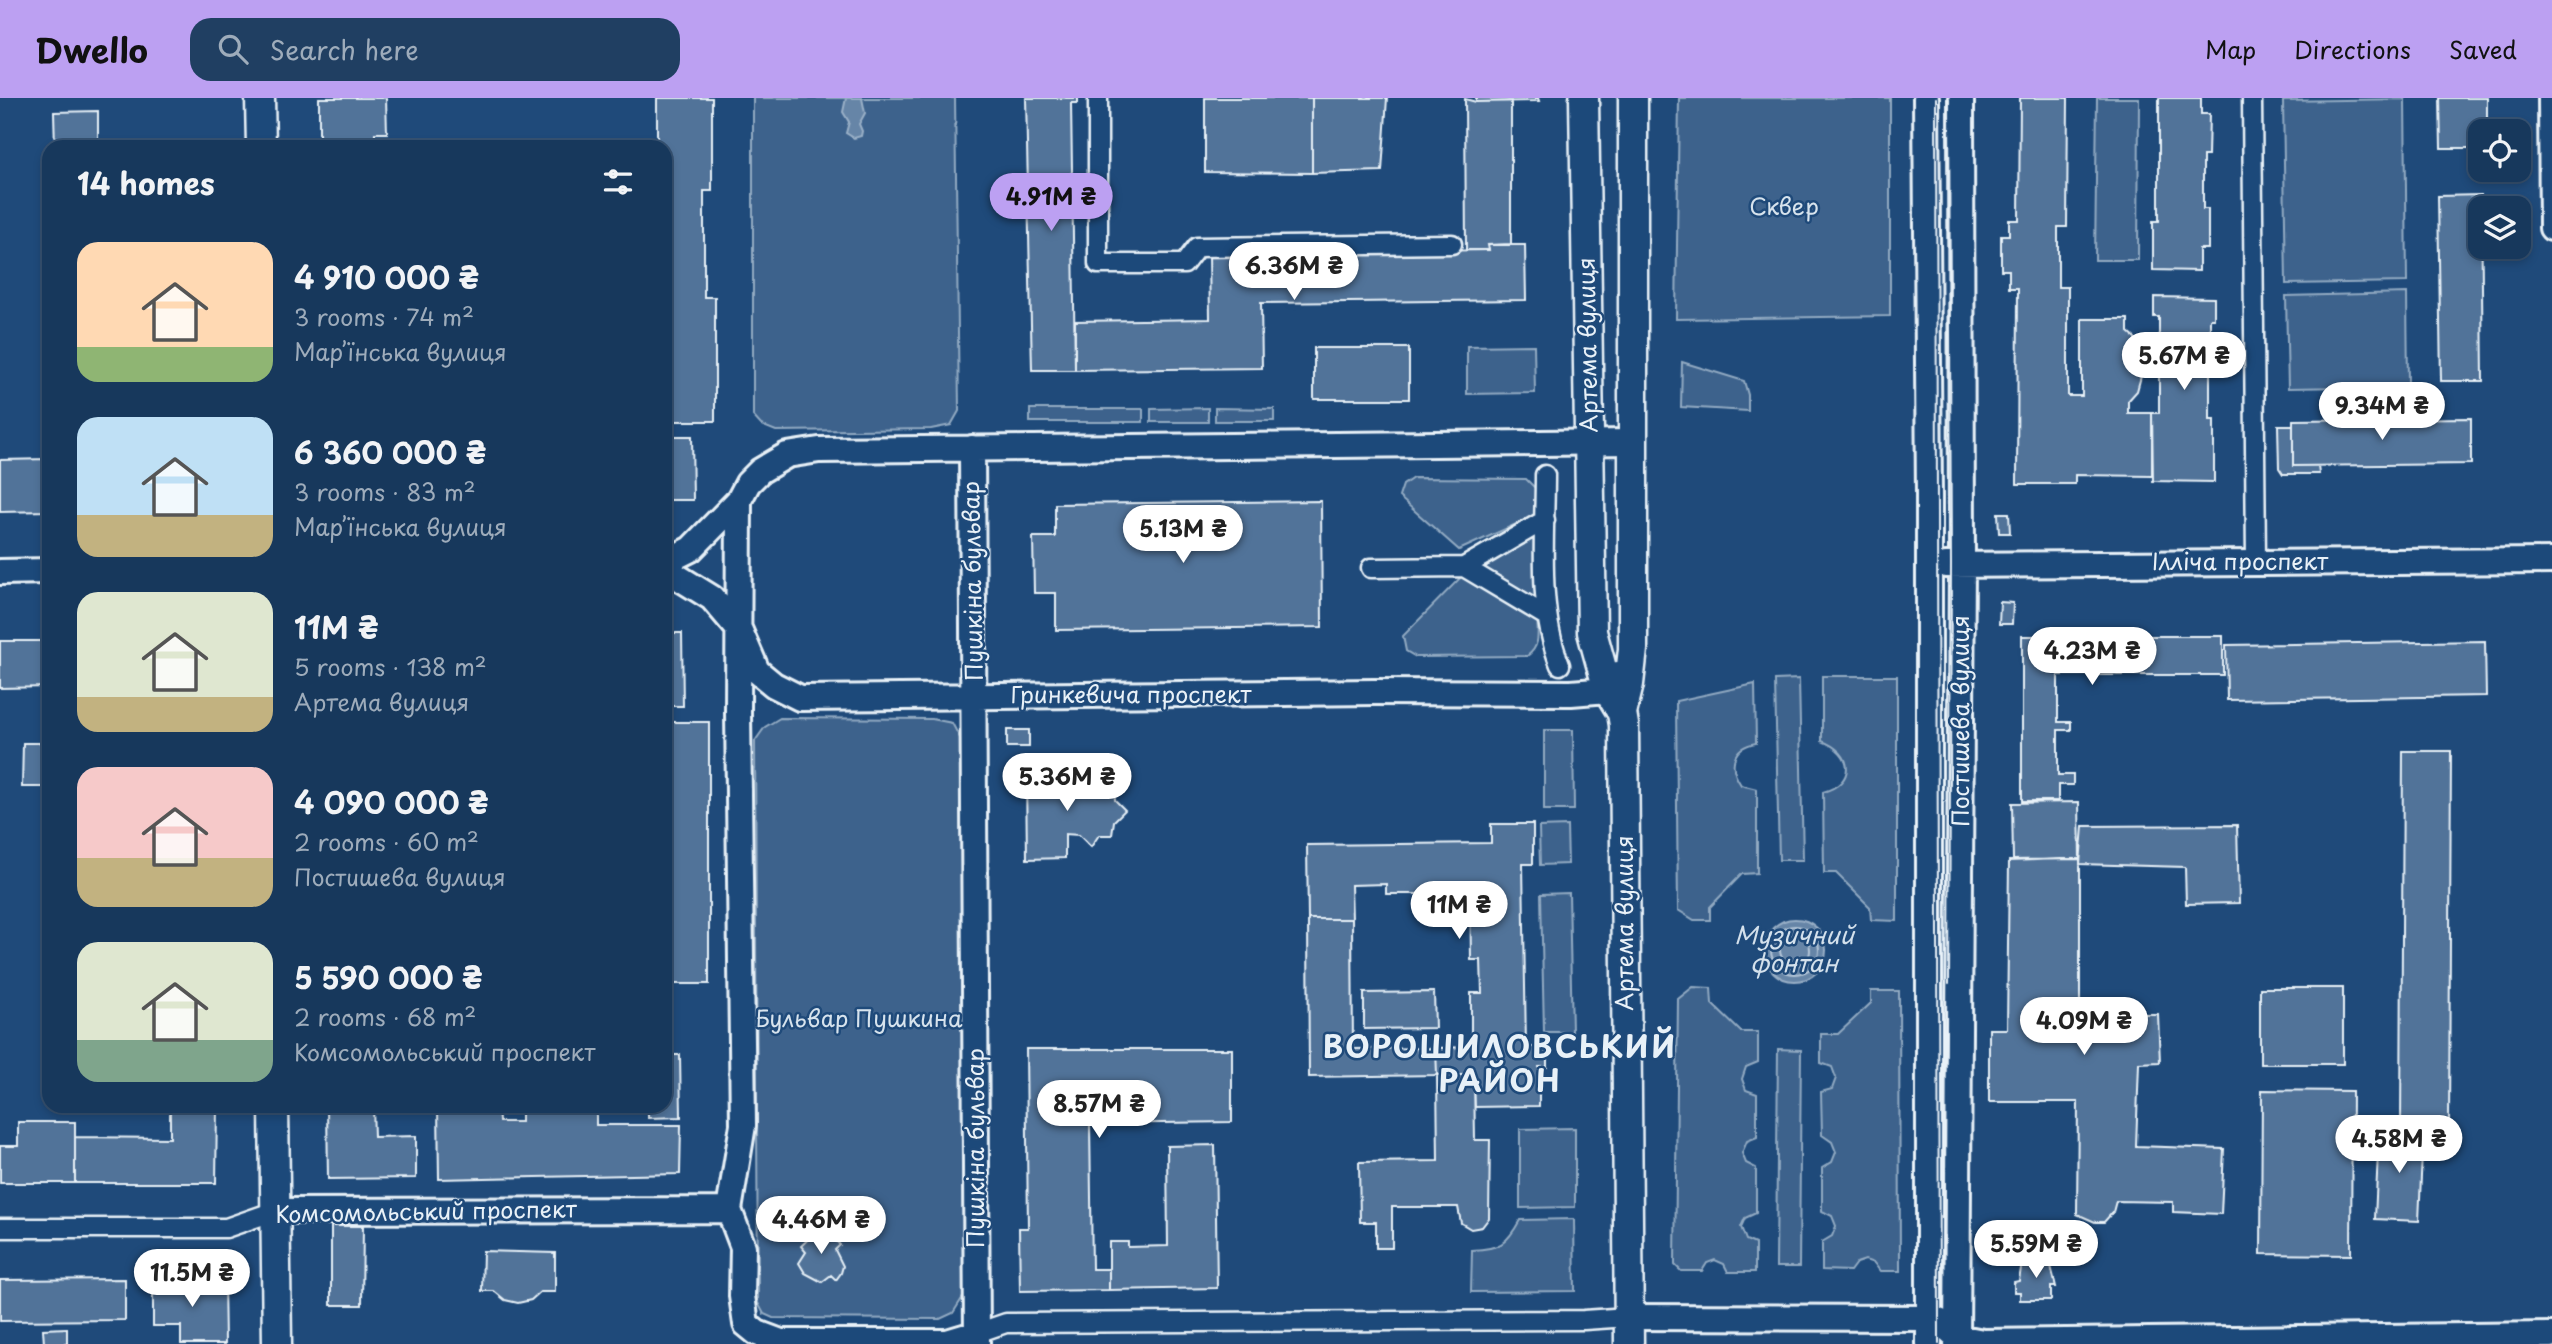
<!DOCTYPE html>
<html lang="en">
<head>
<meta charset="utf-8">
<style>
	body { margin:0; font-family:"Playpen Sans",sans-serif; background:#203f62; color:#f1f3f6; height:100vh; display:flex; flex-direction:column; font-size:26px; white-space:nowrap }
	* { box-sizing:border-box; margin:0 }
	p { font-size:23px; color:#9eacbb }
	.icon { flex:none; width:38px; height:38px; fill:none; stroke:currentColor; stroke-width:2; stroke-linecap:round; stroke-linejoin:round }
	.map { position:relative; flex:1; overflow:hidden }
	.sheet { position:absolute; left:42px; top:42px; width:630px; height:973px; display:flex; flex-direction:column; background:#17385c; border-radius:21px; box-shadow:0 4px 10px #0003,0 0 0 2px #365272 }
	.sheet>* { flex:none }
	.buttons { position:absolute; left:2468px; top:21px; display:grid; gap:14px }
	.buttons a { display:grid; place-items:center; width:63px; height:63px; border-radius:14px; background:#17385c; box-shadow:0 4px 10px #0003,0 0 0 2px #365272; font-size:35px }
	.price { position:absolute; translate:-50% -60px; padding:0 16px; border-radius:24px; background:#fff; color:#222; font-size:23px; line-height:46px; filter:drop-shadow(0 2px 4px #0008) }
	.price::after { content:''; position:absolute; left:50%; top:42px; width:21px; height:16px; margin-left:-10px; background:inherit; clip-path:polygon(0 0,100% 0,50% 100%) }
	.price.on { background:#bca0f2; color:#111 }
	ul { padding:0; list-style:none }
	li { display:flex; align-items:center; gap:21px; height:175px; padding:0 35px }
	li span { display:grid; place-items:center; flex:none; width:196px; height:140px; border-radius:21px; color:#555 }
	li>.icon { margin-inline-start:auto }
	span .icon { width:84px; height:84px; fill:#fffc; stroke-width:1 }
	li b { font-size:30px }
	h2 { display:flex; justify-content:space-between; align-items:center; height:84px; padding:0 35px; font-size:30px }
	header { display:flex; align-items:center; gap:42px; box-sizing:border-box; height:98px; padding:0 35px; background:#bca0f2; color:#111 }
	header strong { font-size:33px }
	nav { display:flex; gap:38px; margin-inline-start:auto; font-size:24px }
	.search { width:490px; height:63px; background:#203f62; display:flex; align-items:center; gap:18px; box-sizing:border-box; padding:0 24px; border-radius:21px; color:#9eacbb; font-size:26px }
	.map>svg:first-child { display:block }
	.green { fill:#3c628c; stroke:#92aac2; stroke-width:2 }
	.water { fill:#6685a7; stroke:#9ab0c7; stroke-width:2 }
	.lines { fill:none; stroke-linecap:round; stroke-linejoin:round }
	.shore { stroke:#b4c6d8; stroke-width:2 }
	.building { fill:#517399; stroke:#e8f1f8; stroke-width:2 }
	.street-casing { stroke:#e8f1f8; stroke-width:23 }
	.secondary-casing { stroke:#e8f1f8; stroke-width:30 }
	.primary-casing { stroke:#e8f1f8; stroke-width:33 }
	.street { stroke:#1f4a7a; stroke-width:18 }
	.secondary { stroke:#1f4a7a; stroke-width:24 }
	.primary { stroke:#1f4a7a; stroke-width:28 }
	.tram { stroke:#e8f1f8; stroke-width:2 }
	.labels { text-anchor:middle; stroke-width:5; stroke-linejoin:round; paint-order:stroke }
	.park-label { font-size:23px; fill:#d7e3ed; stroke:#1f4a7a }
	.street-label { font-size:23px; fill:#e8f1f8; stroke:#1f4a7a }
	.water-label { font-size:24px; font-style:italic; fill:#d4e1ec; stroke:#1f4a7a }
	.district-label { font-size:30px; font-weight:bold; letter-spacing:2px; fill:#e8f1f8; stroke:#1f4a7a }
</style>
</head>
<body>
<header>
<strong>Dwello</strong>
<div class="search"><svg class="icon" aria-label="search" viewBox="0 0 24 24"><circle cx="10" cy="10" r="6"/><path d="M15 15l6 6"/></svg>Search here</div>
<nav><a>Map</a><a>Directions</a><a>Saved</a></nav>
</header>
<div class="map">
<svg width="2552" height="1246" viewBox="0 0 2552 1246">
	<rect width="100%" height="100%" fill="#1f4a7a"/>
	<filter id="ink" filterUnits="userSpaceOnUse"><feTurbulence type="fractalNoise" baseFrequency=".0143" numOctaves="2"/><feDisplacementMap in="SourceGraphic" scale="14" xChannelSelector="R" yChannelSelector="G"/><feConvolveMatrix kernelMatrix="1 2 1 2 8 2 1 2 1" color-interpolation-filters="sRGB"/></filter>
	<g filter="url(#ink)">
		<path class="green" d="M753 0H955L959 313 951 327 931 331 776 333 761 327 753 318Z
			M1679 0H1890V218L1676 221Z
			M2097 0H2139L2138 162H2095Z
			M2405 1 2407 184 2286 186 2283 3Z
			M2407 195 2408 288 2288 290 2286 198Z
			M1534 247 1535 295 1467 296V248Z
			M1682 264 1744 283 1748 297V313L1681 309Z
			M1208 310V324H1151V311Z
			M1215 310 1274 311V323H1215Z
			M1030 311H1143V324H1030Z
			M1413 380 1526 381 1536 391V417L1459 452 1399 399 1403 387Z
			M1528 437H1538V502H1527L1485 478V460Z
			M1462 478 1521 515 1537 516C1537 532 1542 548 1527 558L1416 559 1406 553 1403 538Z
			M1822 578H1897V823L1871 822 1870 809 1836 775H1824L1823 694C1856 685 1854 655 1822 643Z
			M1799 581 1803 762H1779L1775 582Z
			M1755 586 1756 645C1732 649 1728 668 1741 687L1757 691V775L1742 776 1710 809V822H1694L1678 812 1676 603Z
			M780 620 932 621 952 625 961 642 963 1199 953 1215 940 1221 773 1220 764 1216 758 1205 755 643 765 629Z
			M1544 632H1573L1574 712H1544Z
			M1567 728 1568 766 1540 767 1539 729Z
			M1569 795 1572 934H1544L1541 796Z
			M1693 889 1711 890 1712 906 1741 934H1758V964L1746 969 1742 981 1746 992 1757 996V1039L1747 1043 1742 1055 1746 1065 1756 1070V1115L1745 1120 1741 1129 1746 1142 1755 1146V1174H1728L1724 1166 1715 1162 1707 1165 1702 1173H1681L1675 1167 1678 901Z
			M1871 893H1899L1900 1173H1880L1874 1165 1865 1162 1856 1165 1850 1173 1822 1172V1144L1832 1138 1836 1128 1832 1118 1822 1113V1070L1832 1064 1836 1054 1832 1044 1822 1037 1821 994 1832 991 1836 980 1832 969 1821 965V936H1838L1871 905Z
			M1778 951 1801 952 1799 1169H1776Z
			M1575 1030V1109L1520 1110V1031Z
			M1574 1121 1575 1193 1471 1194 1472 1152C1500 1151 1507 1146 1520 1122Z"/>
		<path class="water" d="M846 0H862L865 15 859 26 862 33 861 38 854 40 846 35 849 24 843 14Z
			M1764 852a31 31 0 1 1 62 0a31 31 0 1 1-62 0Z"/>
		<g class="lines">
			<path class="shore" d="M1771 852a24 24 0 1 1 48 0a24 24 0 1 1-48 0Z
				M1780 852a15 15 0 1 1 30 0a15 15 0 1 1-30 0Z"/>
		</g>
		<path class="building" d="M319 0H386L387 35H375V49H319Z
			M657 0H712V93H704V199H715V323H665V49H657Z
			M1026 0H1078V5H1071L1075 272H1032Z
			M1205 0H1312V75L1205 74Z
			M1312 0H1387L1382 73 1312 75Z
			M1476 0H1538L1539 3 1476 4Z
			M2020 0H2068L2067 129H2058V189H2068V298H2082V221H2128V234L2138 243 2143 271 2137 293 2128 303V315H2152V378L2075 377V386H2017L2018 190H2009V172H2001V137H2009V122H2019Z
			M2159 0H2201V16H2209L2208 58H2203V111H2208V151H2199V173L2153 172V123H2159Z
			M2440 0H2487V33H2480V50H2441Z
			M1465 1 1476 4 1511 3V146L1488 147 1489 152H1466Z
			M98 13V49H55L54 14Z
			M2481 97 2483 283H2441L2438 98Z
			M1488 147H1525L1526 202 1261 205 1262 270 1075 272V223L1210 221 1209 156 1489 152Z
			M2154 199 2214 200V221H2210V322H2214V384L2153 383 2152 315H2159V219H2154Z
			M1314 250H1409V301H1314Z
			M2471 320V366L2293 368V322Z
			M2278 327H2293V368H2318L2319 376H2283L2279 370Z
			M665 338H692L693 402H665Z
			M49 361V413L0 414V362Z
			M1321 403 1322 529 1056 532V495H1034L1033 439H1055V406Z
			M1998 415H2009L2010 435H1999Z
			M2000 504 2013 505 2012 526H1999Z
			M665 535H682L683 608H665Z
			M2022 538H2223V577H2058V624H2071V632H2058V677H2073V687H2058V703H2022Z
			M0 543H49V589L0 590Z
			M2485 543 2486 598 2227 602 2226 547Z
			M665 624H709V886H665Z
			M1007 632H1029V649H1007Z
			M23 645H49V689H22Z
			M2403 653H2451L2449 1030H2401Z
			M1063 674 1064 686 1079 685 1089 675 1102 686 1114 685 1115 702 1125 712 1114 723 1112 737H1099L1091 749 1079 737 1065 736V760L1027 761 1026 675Z
			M2079 704 2080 761 2013 762 2012 705Z
			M1491 726H1533V766H1523L1526 949H1547V969H1539V1008L1475 1009 1474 977H1437L1436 950 1471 949V895H1482L1481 862H1471L1470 786H1442V796H1386V786L1351 787 1352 821H1308L1307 747 1491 745Z
			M2237 727 2239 805 2186 806 2185 769 2080 766 2083 728Z
			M2061 761H2080V927L2142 928 2143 916H2158L2160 964 2139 965 2136 1048 2224 1051 2221 1116 2173 1114V1104L2116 1103 2113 1114 2104 1124H2095L2077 1116 2078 1004H1989V931H2007L2009 763Z
			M1308 821H1352L1353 951 1436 950 1437 977 1309 979Z
			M2260 890H2343V966H2260Z
			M1434 894 1435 930 1364 931V895Z
			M1026 951H1232V1024L1090 1026 1092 1171H1109V1192L1020 1193 1019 1130H1028Z
			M665 957H680L681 1019 648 1020V1008H665Z
			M1437 977H1474L1475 1042H1490L1489 1120 1482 1129 1471 1131 1461 1125 1458 1109H1392V1150H1376V1124H1360L1359 1064 1438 1063Z
			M2262 992 2352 993 2351 1157 2261 1156Z
			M170 1008H217L216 1085H75V1039L170 1040Z
			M327 1008H373L374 1039 416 1038V1080L328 1081Z
			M438 1008H498L499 1024H521V1008H596V1027H681L680 1076 439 1081Z
			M18 1024H75V1085H0V1048H18Z
			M2379 1032 2423 1033 2419 1123 2375 1121Z
			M1215 1047 1217 1190 1109 1192V1144H1128V1149L1168 1148 1167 1048Z
			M331 1128H363L362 1207H331Z
			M822 1128 840 1147 835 1152 843 1168 841 1175 836 1182 831 1177 822 1184 805 1175 799 1165 806 1154 801 1148Z
			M483 1153 555 1155V1194H540L531 1202 518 1205 505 1202 494 1193H482Z
			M2037 1157 2046 1160 2051 1168 2056 1189H2051V1202H2020V1194H2014V1184L2019 1183 2021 1170 2027 1161Z
			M125 1181V1222L0 1223V1182Z
			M224 1181 225 1246H181V1228H153V1182Z
			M67 1230V1246H44L43 1231Z"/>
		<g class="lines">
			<g class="street-casing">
				<path id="street" d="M1098 0V166H1184L1197 149 1452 146
					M2252 0 2256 464
					M1545 377C1545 438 1537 510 1560 567
					M1464 469 1546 518
					M1371 470 1464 469 1545 422
					M0 1130H226L275 1113
					M977 1235 1006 1225 1584 1222 1628 1219"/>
			</g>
			<g class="secondary-casing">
				<path id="secondary" d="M1926 0 1929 397V1246
					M2551 0 2552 130
					M972 350 977 1246
					M739 402 738 614 743 1027 729 1112 743 1149 742 1198 746 1226 757 1235 781 1244H947L977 1235
					M665 464 691 451 739 402 748 385 760 373 787 357 819 352 1633 344
					M1946 467 2552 463
					M665 471 712 500 740 533 757 573 774 587 800 600 1374 594 1571 595 1608 592 1618 576
					M0 474 49 473
					M275 1113 729 1112
					M1628 1219 1928 1220 1939 1223 1957 1239 1983 1244 2552 1237
					M1957 1246 1962 466 1961 0"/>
			</g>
			<g class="primary-casing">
				<path id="primary" d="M260 0 261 49
					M1584 0 1592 534 1608 592 1622 615 1624 627 1629 1246
					M1622 615 1629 586 1633 551V0
					M274 1008 277 1246"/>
			</g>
			<use href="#street" class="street"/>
			<use href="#secondary" class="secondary"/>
			<use href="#primary" class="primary"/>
			<path class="tram" d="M1936 0 1939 1246
				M1949 0 1951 467 1949 886"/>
		</g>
	</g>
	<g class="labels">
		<g class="park-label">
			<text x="1784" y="117">Сквер</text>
			<text x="859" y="929">Бульвар Пушкина</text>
		</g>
		<g class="street-label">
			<text transform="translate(1588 247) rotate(-91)" y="8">Артема вулиця</text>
			<text x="2240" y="472">Ілліча проспект</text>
			<text transform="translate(973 483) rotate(-91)" y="8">Пушкіна бульвар</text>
			<text x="1131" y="605">Гринкевича проспект</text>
			<text transform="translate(1961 623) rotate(-90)" y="8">Постишева вулиця</text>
			<text transform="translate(1625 825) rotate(-90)" y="8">Артема вулиця</text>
			<text transform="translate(976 1050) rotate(-90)" y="8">Пушкіна бульвар</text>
			<text transform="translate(426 1114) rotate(-1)" y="8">Комсомольський проспект</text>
		</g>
		<g class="water-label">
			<text x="1794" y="846">Музичний<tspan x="1794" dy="28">фонтан</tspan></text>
		</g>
		<g class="district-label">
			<text x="1500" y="960">ВОРОШИЛОВСЬКИЙ<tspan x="1500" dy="34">РАЙОН</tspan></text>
		</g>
	</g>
</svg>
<div class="buttons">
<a><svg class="icon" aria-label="locate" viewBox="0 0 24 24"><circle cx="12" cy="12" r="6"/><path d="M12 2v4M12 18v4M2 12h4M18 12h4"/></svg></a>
<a><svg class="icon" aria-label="layers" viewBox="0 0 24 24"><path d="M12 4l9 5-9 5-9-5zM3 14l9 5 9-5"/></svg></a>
</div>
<b class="price on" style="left:1051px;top:135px">4.91M ₴</b>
<b class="price" style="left:1294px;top:204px">6.36M ₴</b>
<b class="price" style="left:2184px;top:294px">5.67M ₴</b>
<b class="price" style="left:2382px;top:344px">9.34M ₴</b>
<b class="price" style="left:1183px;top:467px">5.13M ₴</b>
<b class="price" style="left:2092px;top:589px">4.23M ₴</b>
<b class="price" style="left:1067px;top:715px">5.36M ₴</b>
<b class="price" style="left:1459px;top:843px">11M ₴</b>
<b class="price" style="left:2084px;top:959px">4.09M ₴</b>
<b class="price" style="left:1099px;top:1042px">8.57M ₴</b>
<b class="price" style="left:2399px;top:1077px">4.58M ₴</b>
<b class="price" style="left:821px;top:1158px">4.46M ₴</b>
<b class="price" style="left:2036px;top:1182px">5.59M ₴</b>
<b class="price" style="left:192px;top:1211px">11.5M ₴</b>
<section class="sheet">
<h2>14 homes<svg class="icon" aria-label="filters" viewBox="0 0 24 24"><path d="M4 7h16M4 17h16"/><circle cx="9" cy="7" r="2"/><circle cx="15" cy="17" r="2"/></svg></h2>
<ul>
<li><span style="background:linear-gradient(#ffd9b3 75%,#8fb573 0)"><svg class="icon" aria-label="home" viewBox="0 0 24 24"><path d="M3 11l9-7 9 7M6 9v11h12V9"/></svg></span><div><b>4 910 000 ₴</b><p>3 rooms · 74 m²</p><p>Мар’їнська вулиця</p></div></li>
<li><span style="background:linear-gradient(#bfe0f5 70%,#c2b280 0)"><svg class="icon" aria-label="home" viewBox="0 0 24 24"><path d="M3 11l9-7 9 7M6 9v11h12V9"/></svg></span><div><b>6 360 000 ₴</b><p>3 rooms · 83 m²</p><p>Мар’їнська вулиця</p></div></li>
<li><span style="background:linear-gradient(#dfe7d0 75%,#c2b280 0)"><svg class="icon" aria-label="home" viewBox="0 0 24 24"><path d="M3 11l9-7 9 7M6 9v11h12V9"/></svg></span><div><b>11M ₴</b><p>5 rooms · 138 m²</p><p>Артема вулиця</p></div></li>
<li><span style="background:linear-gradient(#f6c9c9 65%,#c2b280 0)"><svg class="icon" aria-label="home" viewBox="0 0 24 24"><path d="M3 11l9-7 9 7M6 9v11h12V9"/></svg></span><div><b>4 090 000 ₴</b><p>2 rooms · 60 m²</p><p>Постишева вулиця</p></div></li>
<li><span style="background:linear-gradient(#dfe7d0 70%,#7fa58c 0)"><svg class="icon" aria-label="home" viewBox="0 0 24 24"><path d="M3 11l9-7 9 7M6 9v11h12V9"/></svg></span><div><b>5 590 000 ₴</b><p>2 rooms · 68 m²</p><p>Комсомольський проспект</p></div></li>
</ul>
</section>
</div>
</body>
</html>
